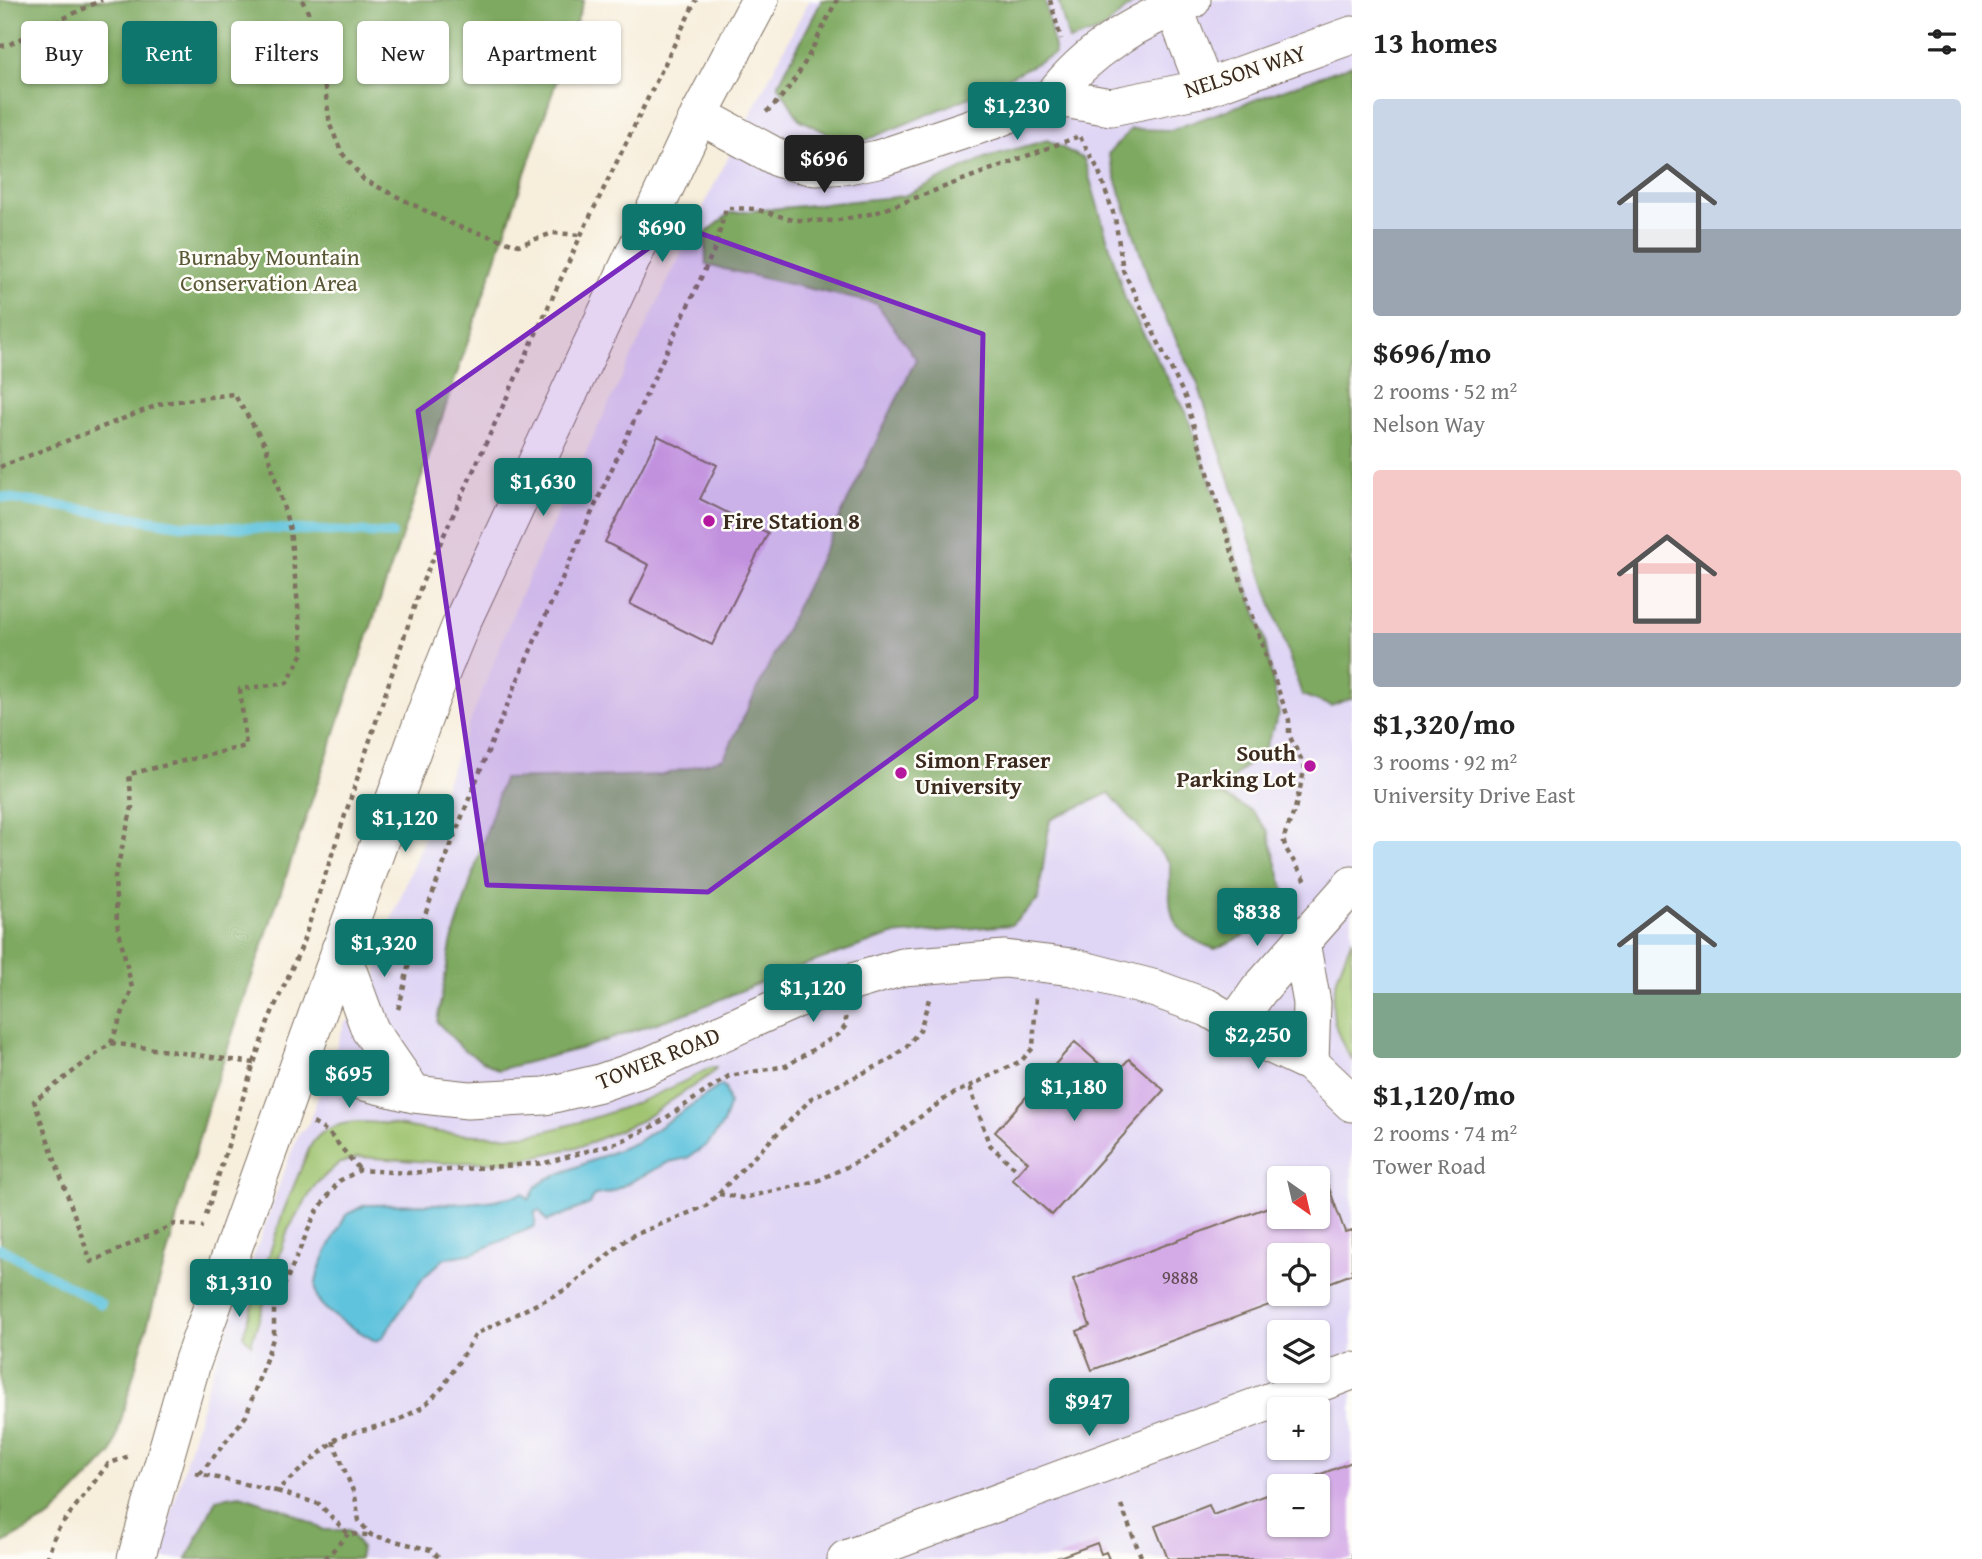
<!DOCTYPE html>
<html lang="en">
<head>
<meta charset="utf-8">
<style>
	body { margin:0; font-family:"Gentium Book Plus",serif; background:#f6f6f6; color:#222; height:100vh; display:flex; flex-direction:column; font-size:26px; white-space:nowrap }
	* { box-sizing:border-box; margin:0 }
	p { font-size:23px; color:#767676 }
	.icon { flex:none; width:38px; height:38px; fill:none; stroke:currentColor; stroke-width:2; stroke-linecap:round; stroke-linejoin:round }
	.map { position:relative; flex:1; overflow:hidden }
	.details { display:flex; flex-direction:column; background:#fff; width:630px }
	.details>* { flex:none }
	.hud { position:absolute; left:21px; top:21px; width:665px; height:63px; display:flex; gap:14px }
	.needle { width:46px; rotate:146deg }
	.fabs { position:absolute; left:1267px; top:1166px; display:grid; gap:14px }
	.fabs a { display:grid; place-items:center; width:63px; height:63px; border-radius:7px; background:#fff; box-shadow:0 2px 5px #0004; font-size:35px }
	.price { position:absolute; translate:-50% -60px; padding:0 16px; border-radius:7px; background:#0f766e; color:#fff; font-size:23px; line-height:46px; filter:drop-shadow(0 2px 4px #0008) }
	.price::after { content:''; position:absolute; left:50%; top:42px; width:21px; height:16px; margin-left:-10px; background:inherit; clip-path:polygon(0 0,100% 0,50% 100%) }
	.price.on { background:#222; color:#fff }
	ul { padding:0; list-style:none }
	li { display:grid; align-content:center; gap:14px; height:371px; padding:0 21px }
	li span { display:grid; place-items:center; height:217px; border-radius:7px; color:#555 }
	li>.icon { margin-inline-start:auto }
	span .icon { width:126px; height:126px; fill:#fffc; stroke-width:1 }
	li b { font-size:30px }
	h2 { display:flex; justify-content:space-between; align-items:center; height:84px; padding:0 21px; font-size:30px }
	.chip { padding:0 24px; border-radius:7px; background:#fff; box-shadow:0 2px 5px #0004; font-size:24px; line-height:63px }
	.chip.on { background:#0f766e; color:#fff }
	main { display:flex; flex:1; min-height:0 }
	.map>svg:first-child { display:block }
	.built { fill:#dfd5f5; fill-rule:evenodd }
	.green { fill:#9ec36e; stroke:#6c7646; stroke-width:2 }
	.forest { fill:#7ea961; stroke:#5c6a40; stroke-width:2 }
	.water { fill:#5fc3dd; stroke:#4d767e; stroke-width:2 }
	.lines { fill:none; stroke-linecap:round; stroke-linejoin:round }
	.stream { stroke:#5fc3dd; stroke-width:10 }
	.building { fill:#d4abe7 }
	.minor-casing { stroke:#7d6f60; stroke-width:39 }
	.path { stroke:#7d6f60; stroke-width:4.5; stroke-dasharray:5 5; stroke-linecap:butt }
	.minor { stroke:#fff; stroke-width:37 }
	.marked { fill:#7b2cbf; fill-opacity:0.2; stroke:#7b2cbf; stroke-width:5; stroke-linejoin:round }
	.poi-dot { fill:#b5179e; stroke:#fdfcf7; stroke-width:2.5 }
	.labels { text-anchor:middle; stroke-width:5; stroke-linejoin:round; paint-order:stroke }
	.number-label { font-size:19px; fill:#614a50 }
	.street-label { font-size:23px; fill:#3b2a1e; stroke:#fdfcf7 }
	.park-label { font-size:23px; fill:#595836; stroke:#fdfcf7 }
	.poi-label { font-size:23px; font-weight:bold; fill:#3b2a1e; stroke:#fdfcf7; text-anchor:start }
</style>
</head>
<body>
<main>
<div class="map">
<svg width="1352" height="1559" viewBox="0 0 1352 1559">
	<rect width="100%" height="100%" fill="#fdfcf7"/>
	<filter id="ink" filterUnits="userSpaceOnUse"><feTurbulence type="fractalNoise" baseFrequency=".0143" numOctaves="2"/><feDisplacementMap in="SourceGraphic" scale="14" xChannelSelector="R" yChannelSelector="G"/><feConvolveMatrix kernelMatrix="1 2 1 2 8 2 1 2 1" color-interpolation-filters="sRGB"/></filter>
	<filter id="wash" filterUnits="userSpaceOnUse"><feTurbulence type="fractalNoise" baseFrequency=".00686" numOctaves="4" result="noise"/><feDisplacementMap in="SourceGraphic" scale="28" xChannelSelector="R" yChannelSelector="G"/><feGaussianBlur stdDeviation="1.57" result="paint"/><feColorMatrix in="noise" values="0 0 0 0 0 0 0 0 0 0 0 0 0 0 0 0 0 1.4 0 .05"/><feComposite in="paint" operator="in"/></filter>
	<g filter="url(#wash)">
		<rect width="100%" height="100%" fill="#f7eedc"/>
		<path class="built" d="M809 0H1352V1559H158L209 1380 289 1158 299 1133 308 1125 345 1022 375 1004 376 977 384 939 516 606 566 494 709 195ZM1279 1178H1318V1216H1279ZM1279 1255H1318V1293H1279ZM1279 1332H1318V1370H1279ZM1279 1409H1318V1447H1279ZM1279 1486H1318V1524H1279Z"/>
		<path class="green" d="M1352 939V1060C1321 1014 1332 987 1352 939Z
			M711 1067 716 1068 711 1074 642 1120 585 1145 516 1161 445 1163 359 1157 338 1164 316 1184 288 1230 251 1344 243 1335 283 1212 309 1149C331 1102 408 1130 447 1133 471 1135 514 1138 537 1133 596 1120 659 1097 711 1067Z"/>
		<path class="forest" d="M0 0H584L208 1106 112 1453 51 1517 0 1545Z
			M822 0H1045L1055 54 970 97 852 146 799 119 778 85Z
			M1058 0H1137L1102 30 1069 41Z
			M1352 65V698L1331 706 1302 695 1197 382 1153 292 1108 154 1131 129 1171 130Z
			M1047 140 1084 159 1126 302 1186 412 1264 636 1279 714 1265 748 1229 782 1211 790 1252 811 1268 831 1286 897C1265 929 1249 934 1215 949 1163 931 1170 910 1170 863L1109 793 1050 820 1038 900 1011 925 892 935 796 968 692 1011 583 1048 498 1070 464 1050 437 1022 451 944 503 779 663 775 724 758 916 359 877 304 706 265 705 234 730 213 904 196 987 157Z
			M240 1495 286 1510 324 1530H349L361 1548 359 1559H187L216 1499Z"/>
		<path class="water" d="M721 1085 725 1087 729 1105 723 1124 707 1145 687 1158 669 1162 609 1193 594 1195 590 1204 547 1221 539 1210 535 1212V1226L474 1253 445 1258 423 1278 382 1338 375 1341C358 1330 334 1319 321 1304 303 1284 336 1236 346 1215L365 1205C409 1203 484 1208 523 1193L529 1200 536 1187 547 1179 637 1142Z"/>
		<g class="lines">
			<path class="stream" d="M0 497 181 525 392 534
				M0 1248 101 1304"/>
		</g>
		<g id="blocks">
			<path class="building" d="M658 436 717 465 700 499 768 533 712 645 630 604 649 565 605 542Z
				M1075 1042 1113 1076 1129 1059 1164 1090 1052 1215 1012 1179 1028 1162 995 1132Z
				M1328 1185 1345 1232 1352 1230V1274L1318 1287V1255H1279V1293L1299 1294 1092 1370 1077 1331 1090 1326 1073 1279 1279 1203V1216H1318V1189Z
				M1352 1462V1559H1168L1155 1526 1209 1505 1213 1515 1279 1490V1524H1318V1486H1290Z
				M1097 1543 1101 1554 1106 1552 1109 1559H1054Z"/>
		</g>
	</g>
	<g filter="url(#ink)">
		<use href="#blocks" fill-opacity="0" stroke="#7d6f60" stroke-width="2"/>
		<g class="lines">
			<g class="minor-casing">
				<path id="minor" d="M1171 0 1205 88
					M1052 97C1088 50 1137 21 1192 0
					M699 115 780 159 815 167 848 165 878 159 991 121 1052 97 1111 107 1205 88 1352 35
					M1301 942 1312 1003 1310 1063
					M340 949 370 1030 414 1094
					M1235 1024 1259 990 1352 885
					M299 1066 414 1094 468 1100 545 1096 600 1083 646 1067 799 998 903 967 1005 959 1072 967 1156 989 1208 1008 1263 1041 1310 1063 1352 1103
					M136 1559 192 1363 431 698 462 622 699 115 760 0
					M846 1559 1352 1371"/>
			</g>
			<path class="path" d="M302 0 317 30 330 125 342 153 364 180 456 226 519 245 553 233 581 235
				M1050 0 1061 39
				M0 46 8 45 102 0
				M766 112C799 86 817 36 837 0
				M1080 137 1098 169 1115 218 1123 270 1185 397 1249 608 1289 720V735L1305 767 1295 809 1283 839 1286 849 1308 884
				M0 467 163 403 234 394 266 446 290 530 303 653 287 683 240 689 246 746 129 774 132 807 115 877 117 923 132 988 111 1043 34 1101 91 1262 175 1224 203 1227
				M398 1009C405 988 407 964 415 943 499 704 608 476 715 248L726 208 755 209 793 220 834 221 875 213 1077 137
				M111 1043 254 1063
				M970 1087 989 1144 1016 1169
				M313 1123 328 1132 360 1170
				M719 1194 743 1198 817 1181 861 1160 949 1096 1021 1061 1033 1048 1036 997
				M206 1215 254 1063 269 1019 301 948 422 583 581 235 696 0
				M333 1441 355 1496 359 1521 371 1535 431 1550 440 1559
				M195 1473 276 1491 340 1436 395 1422 423 1407 443 1387 476 1334 567 1289 629 1237 706 1206 813 1097 888 1061 906 1047 920 1030 929 999
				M200 1474 246 1416 274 1336V1309L315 1214 339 1181 360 1170 408 1173 545 1163 619 1142 652 1127 729 1076 786 1066 839 1034 847 1024 845 1017
				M277 1491 319 1504 348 1534 369 1535
				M1121 1505 1142 1559
				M47 1559 56 1532 108 1464 129 1456
				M325 1559 348 1534"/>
			<use href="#minor" class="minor"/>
		</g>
	</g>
	<path class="marked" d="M680 226 983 334 976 697 708 892 487 885 418 411Z"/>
	<g class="poi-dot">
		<circle cx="709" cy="521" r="7"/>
		<circle cx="1310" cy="766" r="7"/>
		<circle cx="901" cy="773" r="7"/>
	</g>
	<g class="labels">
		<g class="number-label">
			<text x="1180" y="1284">9888</text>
		</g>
		<g class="street-label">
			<text transform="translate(1245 71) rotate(-18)" y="8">NELSON WAY</text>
			<text transform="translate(658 1058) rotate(-22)" y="8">TOWER ROAD</text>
		</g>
		<g class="park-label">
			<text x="269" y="265">Burnaby Mountain<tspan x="269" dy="26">Conservation Area</tspan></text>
		</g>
		<g class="poi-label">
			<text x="723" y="529">Fire Station 8</text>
			<text x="1296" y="761" text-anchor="end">South<tspan x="1296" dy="26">Parking Lot</tspan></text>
			<text x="915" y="768">Simon Fraser<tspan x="915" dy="26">University</tspan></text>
		</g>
	</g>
</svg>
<div class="fabs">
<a><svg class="needle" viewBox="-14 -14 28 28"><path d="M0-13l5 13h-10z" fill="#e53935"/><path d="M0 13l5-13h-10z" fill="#767676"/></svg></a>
<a><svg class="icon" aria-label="locate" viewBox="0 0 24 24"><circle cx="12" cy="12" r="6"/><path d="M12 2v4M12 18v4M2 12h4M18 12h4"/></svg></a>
<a><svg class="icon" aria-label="layers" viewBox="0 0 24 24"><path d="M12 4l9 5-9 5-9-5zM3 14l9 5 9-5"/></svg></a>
<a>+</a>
<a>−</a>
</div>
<b class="price" style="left:1017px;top:142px">$1,230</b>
<b class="price on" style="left:824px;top:195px">$696</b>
<b class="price" style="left:662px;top:264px">$690</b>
<b class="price" style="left:543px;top:518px">$1,630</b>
<b class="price" style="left:405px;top:854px">$1,120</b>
<b class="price" style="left:1257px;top:948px">$838</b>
<b class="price" style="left:384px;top:979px">$1,320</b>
<b class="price" style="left:813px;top:1024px">$1,120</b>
<b class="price" style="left:1258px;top:1071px">$2,250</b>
<b class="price" style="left:349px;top:1110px">$695</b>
<b class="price" style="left:1074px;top:1123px">$1,180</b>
<b class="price" style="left:239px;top:1319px">$1,310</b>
<b class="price" style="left:1089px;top:1438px">$947</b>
<div class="hud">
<a class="chip">Buy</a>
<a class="chip on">Rent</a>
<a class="chip">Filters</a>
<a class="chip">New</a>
<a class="chip">Apartment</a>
</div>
</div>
<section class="details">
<h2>13 homes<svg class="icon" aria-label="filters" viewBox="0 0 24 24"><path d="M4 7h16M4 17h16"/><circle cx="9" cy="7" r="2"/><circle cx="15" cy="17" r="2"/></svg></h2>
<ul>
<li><span style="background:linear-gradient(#c9d6e8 60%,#9aa5b1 0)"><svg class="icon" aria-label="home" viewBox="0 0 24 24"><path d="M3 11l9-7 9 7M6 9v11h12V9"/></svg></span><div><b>$696/mo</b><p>2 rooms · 52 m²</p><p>Nelson Way</p></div></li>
<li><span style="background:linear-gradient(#f6c9c9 75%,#9aa5b1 0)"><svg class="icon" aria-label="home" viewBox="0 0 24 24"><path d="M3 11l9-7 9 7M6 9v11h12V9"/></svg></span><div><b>$1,320/mo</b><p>3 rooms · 92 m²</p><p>University Drive East</p></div></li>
<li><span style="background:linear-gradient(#bfe0f5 70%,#7fa58c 0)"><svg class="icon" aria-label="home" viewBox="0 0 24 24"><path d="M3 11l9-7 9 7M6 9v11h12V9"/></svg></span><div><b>$1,120/mo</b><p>2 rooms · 74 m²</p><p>Tower Road</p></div></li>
</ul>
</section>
</main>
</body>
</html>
